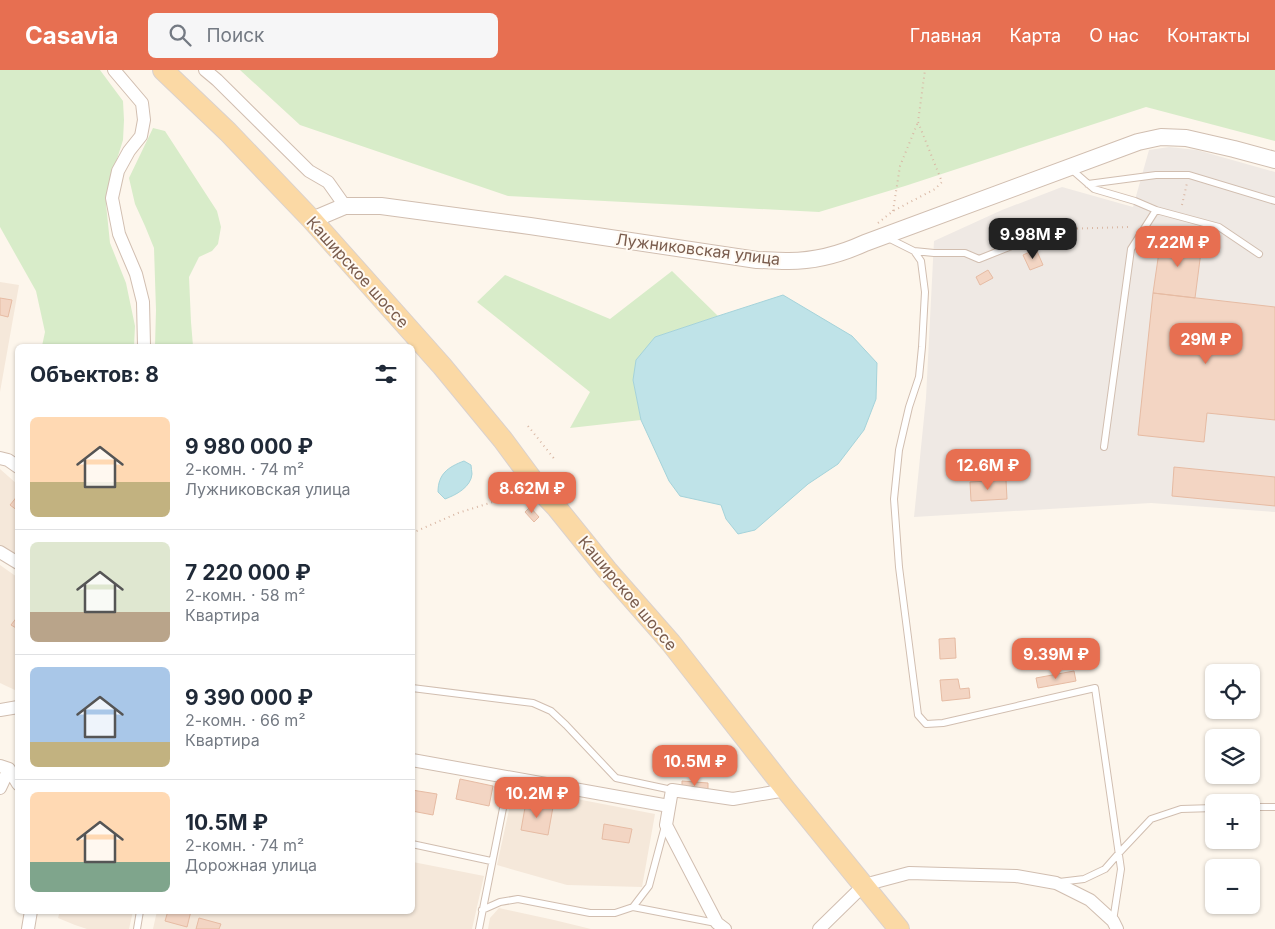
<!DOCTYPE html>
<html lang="ru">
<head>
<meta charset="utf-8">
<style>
	body { margin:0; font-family:Inter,sans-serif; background:#f6f6f7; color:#1f2937; height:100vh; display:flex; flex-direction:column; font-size:19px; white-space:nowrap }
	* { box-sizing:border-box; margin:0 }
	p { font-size:16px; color:#747a83 }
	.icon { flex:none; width:28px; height:28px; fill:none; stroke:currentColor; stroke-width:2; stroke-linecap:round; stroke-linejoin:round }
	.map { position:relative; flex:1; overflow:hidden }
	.sheet { position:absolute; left:15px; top:274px; width:400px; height:570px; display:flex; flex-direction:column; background:#fff; border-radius:8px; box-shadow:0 1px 4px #0004 }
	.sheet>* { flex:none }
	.buttons { position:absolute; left:1205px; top:594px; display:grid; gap:10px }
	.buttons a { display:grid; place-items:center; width:55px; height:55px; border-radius:8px; background:#fff; box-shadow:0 1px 4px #0004; font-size:25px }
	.price { position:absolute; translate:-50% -42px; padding:0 11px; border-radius:10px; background:#e76f51; color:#fff; font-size:16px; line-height:32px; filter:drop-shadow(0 1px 2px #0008) }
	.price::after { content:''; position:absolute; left:50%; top:30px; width:15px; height:11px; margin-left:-8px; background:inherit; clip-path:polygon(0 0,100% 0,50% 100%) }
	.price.selected { background:#222; color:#fff }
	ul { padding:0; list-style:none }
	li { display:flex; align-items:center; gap:15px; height:125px; padding:0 15px }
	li+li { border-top:1px solid #e0e1e3 }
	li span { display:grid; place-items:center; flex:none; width:140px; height:100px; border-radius:8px; color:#555 }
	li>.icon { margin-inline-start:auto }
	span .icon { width:60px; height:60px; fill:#fffc; stroke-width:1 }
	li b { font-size:21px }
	h2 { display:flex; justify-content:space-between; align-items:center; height:60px; padding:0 15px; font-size:21px }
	header { display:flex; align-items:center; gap:30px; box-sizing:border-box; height:70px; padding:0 25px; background:#e76f51; color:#fff }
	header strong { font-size:24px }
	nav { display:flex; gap:28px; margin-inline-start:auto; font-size:18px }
	.search { width:350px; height:45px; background:#f6f6f7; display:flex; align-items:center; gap:12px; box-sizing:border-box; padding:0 18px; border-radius:8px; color:#747a83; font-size:19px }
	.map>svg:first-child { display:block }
	.residential { fill:#f5e8da }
	.industrial { fill:#efe9e4 }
	.green { fill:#d8ecc9 }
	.water { fill:#bfe3e8; stroke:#a5d3da }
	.building { fill:#f3d5c3; stroke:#e6bba3 }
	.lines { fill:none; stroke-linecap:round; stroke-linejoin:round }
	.service-casing { stroke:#d1beb0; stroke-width:8 }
	.minor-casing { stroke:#d1beb0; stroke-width:14 }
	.tertiary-casing { stroke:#d1beb0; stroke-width:18 }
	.primary-casing { stroke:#dad1cd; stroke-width:22 }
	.path { stroke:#d9b8a5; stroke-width:2; stroke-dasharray:1 4; stroke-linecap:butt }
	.service { stroke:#fff; stroke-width:6 }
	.minor { stroke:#fff; stroke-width:12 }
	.tertiary { stroke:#fff; stroke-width:16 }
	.primary { stroke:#fbd9a5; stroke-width:20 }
	.labels { text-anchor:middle; stroke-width:4; stroke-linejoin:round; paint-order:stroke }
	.street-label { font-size:16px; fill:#7a5c4d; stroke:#fffaf3 }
</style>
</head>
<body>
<header>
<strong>Casavia</strong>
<div class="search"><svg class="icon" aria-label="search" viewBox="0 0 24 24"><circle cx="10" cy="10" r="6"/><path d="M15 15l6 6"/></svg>Поиск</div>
<nav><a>Главная</a><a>Карта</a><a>О нас</a><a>Контакты</a></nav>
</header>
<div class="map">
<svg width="1275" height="859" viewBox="0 0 1275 859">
	<rect width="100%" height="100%" fill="#fdf6ec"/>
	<path class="residential" d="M0 212 19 215 0 322Z
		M0 399 17 414V486L0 475Z
		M0 495 17 507V621L0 613Z
		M514 717 655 744 642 817 567 815 497 795Z
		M413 792 484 806 472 859H153L157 841H412Z
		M499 838 554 850 591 859H488L490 848Z
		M60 841H133L129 859H87L75 855 58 848Z"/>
	<path class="industrial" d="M1169 77 1197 80 1275 102V442L1151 433 914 447 926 328 934 171 1002 140 1062 117 1133 137 1149 80Z"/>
	<path class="green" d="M0 0H100L123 31 124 50 123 70 113 102 106 134 110 173 126 213 135 256 134 276H42L45 262 36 221 0 157Z
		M240 0H1275V71L1146 37 905 116 819 142 508 126 300 55Z
		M153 58 165 61 217 141 221 157 218 174 212 181 199 187 189 207 191 252 193 276H155L156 240 154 178 145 156 135 134 129 108Z
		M672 201 718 246 655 267 633 310 641 350 570 358 590 322 477 232 505 205 610 249Z"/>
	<path class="water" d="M783 225 852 266 877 293 876 329 864 360 838 394 808 414 755 460 738 464 726 449 721 435 680 426 669 411 641 350 633 310 636 290 655 267 718 246Z
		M464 391 471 395C471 398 472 401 472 404 471 417 456 425 445 429L438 422C438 404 448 397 464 391Z"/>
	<path class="building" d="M1161 168 1202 174 1195 228 1153 223Z
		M1036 179 1043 195 1030 200 1023 185Z
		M988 200 993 208 980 215 976 207Z
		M1153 223 1275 237V350L1207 343 1204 372 1138 365Z
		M0 228 12 230 8 247 0 245Z
		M1174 397 1275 407V436L1172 426Z
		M1006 410 1007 429 971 431 970 412Z
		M18 425V441L10 435Z
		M530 437 539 447 534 452 525 442Z
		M18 546V559L11 555Z
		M955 568 956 588 940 589 939 569Z
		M1074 601 1076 611 1038 618 1036 608Z
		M958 609 960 619 969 618 970 628 942 631 940 610Z
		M460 709 493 716 489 736 456 729Z
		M682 711 708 713V723L682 721Z
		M412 720 437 724 433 745 412 741Z
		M526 732 553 737 548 765 521 760Z
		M604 754 632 759 629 773 602 769Z
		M168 841H191L187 857 165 851Z
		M199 848 221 854 219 859H196Z"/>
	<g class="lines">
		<g class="service-casing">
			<path id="service" d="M1071 99 1094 119 1135 131 1156 140 1131 179 1104 377
				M1088 114 1156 105H1189L1275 131
				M1156 140 1219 157 1259 184
				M888 168 914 181 921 191 925 222 922 277 919 307 909 337 899 380 894 429 899 497 918 645 926 654 943 653 1095 618 1121 799 1113 851
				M914 181 934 183H965L979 189 1054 159
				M412 618 533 633 551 641 566 655 616 708 672 720
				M1251 737H1275
				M412 774 491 791
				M1059 812 1084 809 1105 799 1119 783 1151 749 1181 739 1214 738
				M633 837 716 853
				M482 840 500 832 518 829 590 843H615L633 837 649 816 665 756
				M137 859 140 841
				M479 859 509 708"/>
		</g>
		<g class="minor-casing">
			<path id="minor" d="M114 0 142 33 144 50 141 66 129 81 118 101 112 128 119 164 136 204 143 232 144 276
				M205 0 217 10 309 101 328 112 345 136
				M0 388 8 390 18 397
				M0 482 18 493
				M0 640 18 637
				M412 690 669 736
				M0 696 9 699 18 714
				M0 718 9 699
				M28 859 31 841
				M725 859 717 853 666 755 672 720 733 729 786 720
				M819 859 864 815 909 803 1016 806 1056 813 1090 830 1113 851 1117 859"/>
		</g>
		<g class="tertiary-casing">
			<path id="tertiary" d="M312 150 345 136H381L530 156 757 190C768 190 778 191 789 191 815 191 841 184 865 173L1138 72 1161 67 1186 68 1234 79 1275 90"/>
		</g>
		<g class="primary-casing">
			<path id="primary" d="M163 0 228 62 312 150 442 296 503 370 540 420 557 438 607 500 671 573 786 720 899 859"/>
		</g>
		<path class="path" d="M1182 135 1187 113
			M893 141 900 96 918 52
			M878 153 893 141 935 119 942 112 918 52 925 0
			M1062 159 1128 157
			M528 356 556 391
			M412 463 458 443 493 432 518 416"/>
		<use href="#service" class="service"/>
		<use href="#minor" class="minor"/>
		<use href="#tertiary" class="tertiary"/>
		<use href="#primary" class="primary"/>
	</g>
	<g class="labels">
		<g class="street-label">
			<text transform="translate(698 179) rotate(7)" y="6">Лужниковская улица</text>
			<text transform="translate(358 202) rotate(48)" y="6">Каширское шоссе</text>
			<text transform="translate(628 523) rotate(50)" y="6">Каширское шоссе</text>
		</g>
	</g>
</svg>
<div class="buttons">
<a><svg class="icon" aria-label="locate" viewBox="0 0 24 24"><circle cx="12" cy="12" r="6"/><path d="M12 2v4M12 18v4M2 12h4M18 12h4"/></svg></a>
<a><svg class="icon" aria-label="layers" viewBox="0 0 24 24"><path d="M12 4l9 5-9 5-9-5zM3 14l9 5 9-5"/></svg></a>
<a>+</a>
<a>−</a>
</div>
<b class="price selected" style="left:1033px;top:190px">9.98M ₽</b>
<b class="price" style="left:1178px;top:198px">7.22M ₽</b>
<b class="price" style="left:1206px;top:295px">29M ₽</b>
<b class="price" style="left:988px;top:421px">12.6M ₽</b>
<b class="price" style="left:532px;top:444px">8.62M ₽</b>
<b class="price" style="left:1056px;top:610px">9.39M ₽</b>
<b class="price" style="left:695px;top:717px">10.5M ₽</b>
<b class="price" style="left:537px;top:749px">10.2M ₽</b>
<section class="sheet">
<h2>Объектов: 8<svg class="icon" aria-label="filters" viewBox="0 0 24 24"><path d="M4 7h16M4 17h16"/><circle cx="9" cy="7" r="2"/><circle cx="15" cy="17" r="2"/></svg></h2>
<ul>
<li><span style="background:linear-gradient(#ffd9b3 65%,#c2b280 0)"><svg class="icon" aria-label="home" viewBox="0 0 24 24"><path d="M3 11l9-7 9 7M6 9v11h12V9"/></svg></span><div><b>9 980 000 ₽</b><p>2-комн. · 74 m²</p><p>Лужниковская улица</p></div></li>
<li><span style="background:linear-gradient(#dfe7d0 70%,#b9a48a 0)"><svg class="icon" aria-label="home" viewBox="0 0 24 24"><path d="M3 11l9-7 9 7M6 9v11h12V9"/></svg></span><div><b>7 220 000 ₽</b><p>2-комн. · 58 m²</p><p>Квартира</p></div></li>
<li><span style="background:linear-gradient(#a9c7e8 75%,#c2b280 0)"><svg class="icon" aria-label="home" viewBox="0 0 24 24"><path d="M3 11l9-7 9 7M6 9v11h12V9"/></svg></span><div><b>9 390 000 ₽</b><p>2-комн. · 66 m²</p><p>Квартира</p></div></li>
<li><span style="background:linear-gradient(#ffd9b3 70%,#7fa58c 0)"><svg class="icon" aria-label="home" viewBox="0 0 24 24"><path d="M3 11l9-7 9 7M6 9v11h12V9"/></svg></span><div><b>10.5M ₽</b><p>2-комн. · 74 m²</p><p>Дорожная улица</p></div></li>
</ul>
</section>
</div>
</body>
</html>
